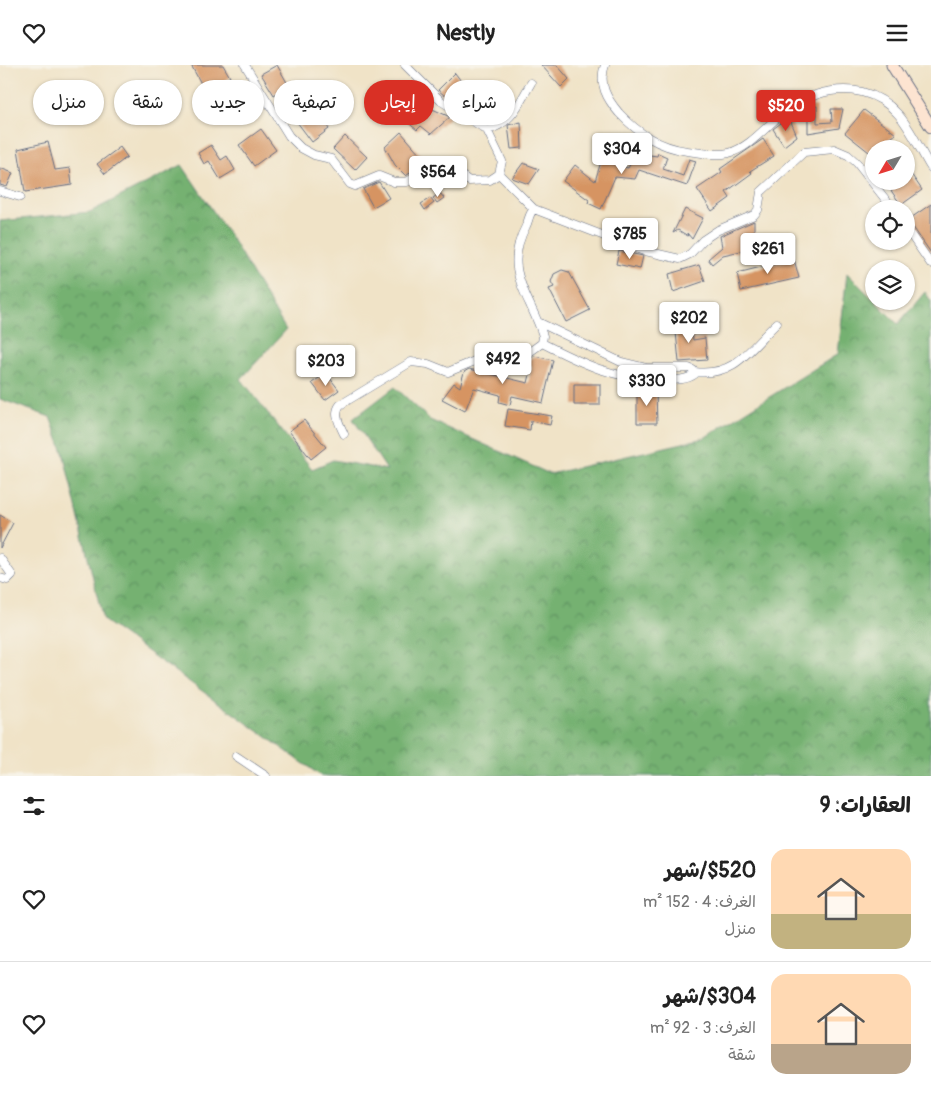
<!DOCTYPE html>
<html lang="ar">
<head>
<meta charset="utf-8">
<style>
	body { margin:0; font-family:Pangolin,"Playpen Sans Arabic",sans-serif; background:#f2f2f2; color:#222; direction:rtl; height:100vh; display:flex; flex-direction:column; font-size:19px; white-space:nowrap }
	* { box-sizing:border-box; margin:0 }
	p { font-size:16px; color:#767676 }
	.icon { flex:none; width:28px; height:28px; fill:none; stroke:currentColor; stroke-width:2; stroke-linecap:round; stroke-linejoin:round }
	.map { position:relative; height:711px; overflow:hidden; direction:ltr }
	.details { display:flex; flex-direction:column; background:#fff; flex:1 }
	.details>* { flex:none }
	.hud { position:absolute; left:15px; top:15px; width:500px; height:45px; direction:rtl; display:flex; gap:10px }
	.needle { width:32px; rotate:232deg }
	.tools { position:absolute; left:865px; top:75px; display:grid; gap:10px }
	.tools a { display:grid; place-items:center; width:50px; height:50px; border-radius:50%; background:#fff; box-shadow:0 1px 4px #0004; font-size:25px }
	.price { position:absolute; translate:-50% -42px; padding:0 11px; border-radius:5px; background:#fff; color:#222; font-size:16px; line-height:32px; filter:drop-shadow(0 1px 2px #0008) }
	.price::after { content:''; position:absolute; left:50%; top:30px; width:15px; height:11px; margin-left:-8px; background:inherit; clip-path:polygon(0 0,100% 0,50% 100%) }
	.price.active { background:#d93025; color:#fff }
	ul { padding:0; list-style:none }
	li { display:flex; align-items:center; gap:15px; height:125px; padding:0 20px }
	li+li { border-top:1px solid #e0e0e0 }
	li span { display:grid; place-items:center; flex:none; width:140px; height:100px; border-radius:15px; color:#555 }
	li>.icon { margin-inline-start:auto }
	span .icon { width:60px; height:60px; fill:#fffc; stroke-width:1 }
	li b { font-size:21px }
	h2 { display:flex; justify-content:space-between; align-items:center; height:60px; padding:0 20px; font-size:21px }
	.chip { padding:0 18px; border-radius:22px; background:#fff; box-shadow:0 1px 4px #0004; font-size:18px; line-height:45px }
	.chip.active { background:#d93025; color:#fff }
	header { display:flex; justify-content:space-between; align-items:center; height:65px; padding:0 20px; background:#fff; font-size:22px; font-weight:700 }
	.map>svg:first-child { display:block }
	.forest { fill:url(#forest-crowns); stroke:#487068 }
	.building { fill:#d69462 }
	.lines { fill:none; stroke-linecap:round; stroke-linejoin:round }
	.minor-casing { stroke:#666e83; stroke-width:9 }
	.secondary-casing { stroke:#666e83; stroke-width:13 }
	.minor { stroke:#fff; stroke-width:8 }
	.secondary { stroke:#fde4d1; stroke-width:11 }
</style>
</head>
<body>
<header><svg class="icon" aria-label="menu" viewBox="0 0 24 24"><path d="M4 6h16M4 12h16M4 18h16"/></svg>Nestly<svg class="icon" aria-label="heart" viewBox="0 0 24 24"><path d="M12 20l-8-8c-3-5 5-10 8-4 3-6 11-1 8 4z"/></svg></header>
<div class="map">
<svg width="931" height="711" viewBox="0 0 931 711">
	<defs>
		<pattern id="forest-crowns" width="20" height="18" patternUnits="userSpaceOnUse" patternTransform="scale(1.25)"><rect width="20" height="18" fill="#74b171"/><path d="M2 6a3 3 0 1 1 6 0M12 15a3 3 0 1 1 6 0" fill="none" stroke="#5e9060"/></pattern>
	</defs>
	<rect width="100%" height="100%" fill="#f7f3e8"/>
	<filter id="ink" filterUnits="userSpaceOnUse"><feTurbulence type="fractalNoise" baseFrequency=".02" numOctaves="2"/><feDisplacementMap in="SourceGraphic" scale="10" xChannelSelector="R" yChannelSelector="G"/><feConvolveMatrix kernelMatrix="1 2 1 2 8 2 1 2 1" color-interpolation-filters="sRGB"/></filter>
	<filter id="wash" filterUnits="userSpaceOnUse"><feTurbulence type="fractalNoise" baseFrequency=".0096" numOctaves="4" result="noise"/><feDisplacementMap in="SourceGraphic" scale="20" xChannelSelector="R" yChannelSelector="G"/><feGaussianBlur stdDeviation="1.12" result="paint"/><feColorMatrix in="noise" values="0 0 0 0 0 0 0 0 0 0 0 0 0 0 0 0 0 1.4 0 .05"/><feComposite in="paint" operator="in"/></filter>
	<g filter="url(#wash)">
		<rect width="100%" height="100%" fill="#f0e3c7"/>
		<path class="forest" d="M182 100 232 174 286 265 241 314 312 404 333 395 387 405 353 354 395 322 430 355 550 409 704 373 838 289 847 208 898 259 925 227 931 236V711H321L103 555 63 387 50 352 0 334V156L90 147Z"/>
		<g id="blocks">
			<path class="building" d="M191 0H223L230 12 205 26Z
				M277 0 289 21 274 30 261 9Z
				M541 0H557L569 14 561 22Z
				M455 8 467 24 450 35 438 25Z
				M483 29 505 43 488 59 467 41Z
				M426 41 450 52 431 69 421 61 417 65 406 56Z
				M817 41V58L832 57 831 44H843L839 63 808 68V42Z
				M315 44 329 64 312 77 297 57Z
				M864 45 896 69 887 76 893 84H874V91L845 68Z
				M789 52 797 71 784 81 773 64Z
				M521 57 522 83 511 84 508 60Z
				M261 64 276 85 254 101 239 80Z
				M401 67 426 96 406 111 395 100 385 82Z
				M345 71 367 92 355 105 333 84Z
				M763 74 774 91 750 106 752 108 726 127 730 133 712 146 697 124 722 107 720 104Z
				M48 77 55 105 70 103 72 120 25 127 18 84Z
				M211 80 221 95 227 91 235 105 220 114 209 96 204 99 198 88Z
				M120 82 127 92 105 109 97 99Z
				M604 87 614 88 611 98 628 103 636 88 657 91 658 88 667 92 663 104 683 111 689 94 696 96 687 121 639 105 635 114 615 112 601 144 588 138 589 135 563 116 575 100 595 116Z
				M523 98 539 104 529 119 512 113Z
				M0 103 13 108 7 122 0 120Z
				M911 109 922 125 901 140 890 124 900 116H906V112Z
				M379 117 389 133 373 142 363 124Z
				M440 128 444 133 437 138 433 133Z
				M430 133 434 138 425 145 421 139Z
				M931 139V188L908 155Z
				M685 144 703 153 692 174 687 168 688 171 678 165 673 168Z
				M754 156V180L741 186 723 190 712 199 708 194 722 182 720 171Z
				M619 186 643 191 640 204 616 199Z
				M794 194 799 213 741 226 737 208Z
				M699 200 705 216 673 227 669 209Z
				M562 205 569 207 590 245 566 257 549 224 554 222 551 217 554 209Z
				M691 256 693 275 705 273 707 295 679 297 675 257Z
				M534 291 553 295 543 338 512 331 510 340 499 337 500 330 474 323 465 346 442 334 454 318 460 322 464 307 469 304 528 318 532 301 526 300 527 296Z
				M326 308 339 325 325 335 312 318Z
				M574 319H600V340H574Z
				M637 325H656L657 358H637Z
				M508 344 552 351 550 360 531 356 530 365 505 361Z
				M304 355 326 382 311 394 289 366Z
				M0 450 13 458 0 483Z"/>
		</g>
	</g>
	<g filter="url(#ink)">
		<use href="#blocks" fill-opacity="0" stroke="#666e83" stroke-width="1"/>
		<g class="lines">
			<g class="minor-casing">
				<path id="minor" d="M245 0 289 71 301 83 314 90 331 94 350 119 355 121 379 111 394 117H407L438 98 443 97 469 116 490 115 499 109
					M405 0 441 36 487 65C512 59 519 38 531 18
					M605 0C598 19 607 34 619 48 639 69 659 82 687 86 701 88 716 91 729 88 748 83 763 65 778 52 801 32 832 20 862 27 902 37 912 72 931 103
					M0 126 20 132
					M534 144 641 185 680 194 690 189 703 175 718 165 754 150 758 145 761 127 804 87 834 84 848 90 857 98 893 144
					M906 163 931 199
					M538 257 621 297 646 303H689L693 305 695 309C686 316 672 315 661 315 614 314 583 299 542 278
					M695 307C736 312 750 283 777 258
					M344 369C340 360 333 349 340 340L411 297 428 299 448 307 482 293 513 299 542 278 543 271C529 228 502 206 526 161 529 155 529 148 534 144L499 109 502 96 487 65
					M0 493 12 510 7 515 0 513
					M236 691 266 711"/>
			</g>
			<g class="secondary-casing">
				<path id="secondary" d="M892 0 931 62"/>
			</g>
			<use href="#minor" class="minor"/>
			<use href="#secondary" class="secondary"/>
		</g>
	</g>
</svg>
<div class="tools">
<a><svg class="needle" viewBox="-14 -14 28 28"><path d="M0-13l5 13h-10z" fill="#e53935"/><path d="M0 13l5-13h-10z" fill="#767676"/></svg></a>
<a><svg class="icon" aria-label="locate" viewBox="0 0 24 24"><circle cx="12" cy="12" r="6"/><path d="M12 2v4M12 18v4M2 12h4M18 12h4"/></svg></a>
<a><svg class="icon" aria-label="layers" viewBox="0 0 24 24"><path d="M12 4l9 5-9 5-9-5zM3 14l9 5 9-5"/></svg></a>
</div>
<b class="price active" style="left:786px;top:67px">$520</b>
<b class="price" style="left:622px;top:110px">$304</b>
<b class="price" style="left:438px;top:133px">$564</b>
<b class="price" style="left:630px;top:195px">$785</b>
<b class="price" style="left:768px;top:210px">$261</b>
<b class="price" style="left:689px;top:279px">$202</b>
<b class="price" style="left:503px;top:320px">$492</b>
<b class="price" style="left:326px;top:322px">$203</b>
<b class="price" style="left:647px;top:342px">$330</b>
<div class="hud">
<a class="chip">شراء</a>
<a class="chip active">إيجار</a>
<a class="chip">تصفية</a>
<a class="chip">جديد</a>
<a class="chip">شقة</a>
<a class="chip">منزل</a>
</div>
</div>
<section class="details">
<h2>العقارات: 9<svg class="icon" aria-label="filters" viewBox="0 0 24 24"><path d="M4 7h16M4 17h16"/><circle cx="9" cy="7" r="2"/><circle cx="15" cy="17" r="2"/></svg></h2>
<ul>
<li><span style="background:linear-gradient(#ffd9b3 65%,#c2b280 0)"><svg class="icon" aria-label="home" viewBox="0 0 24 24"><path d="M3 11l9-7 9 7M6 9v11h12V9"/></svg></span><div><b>$520/شهر</b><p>الغرف: 4 · 152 m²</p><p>منزل</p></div><svg class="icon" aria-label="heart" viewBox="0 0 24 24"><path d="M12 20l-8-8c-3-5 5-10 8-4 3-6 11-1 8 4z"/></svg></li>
<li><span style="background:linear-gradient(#ffd9b3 70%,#b9a48a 0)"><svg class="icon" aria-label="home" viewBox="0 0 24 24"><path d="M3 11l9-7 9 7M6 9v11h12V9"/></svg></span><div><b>$304/شهر</b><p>الغرف: 3 · 92 m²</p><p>شقة</p></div><svg class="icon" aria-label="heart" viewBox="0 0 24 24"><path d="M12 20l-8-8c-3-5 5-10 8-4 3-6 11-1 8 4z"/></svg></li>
</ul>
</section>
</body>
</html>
